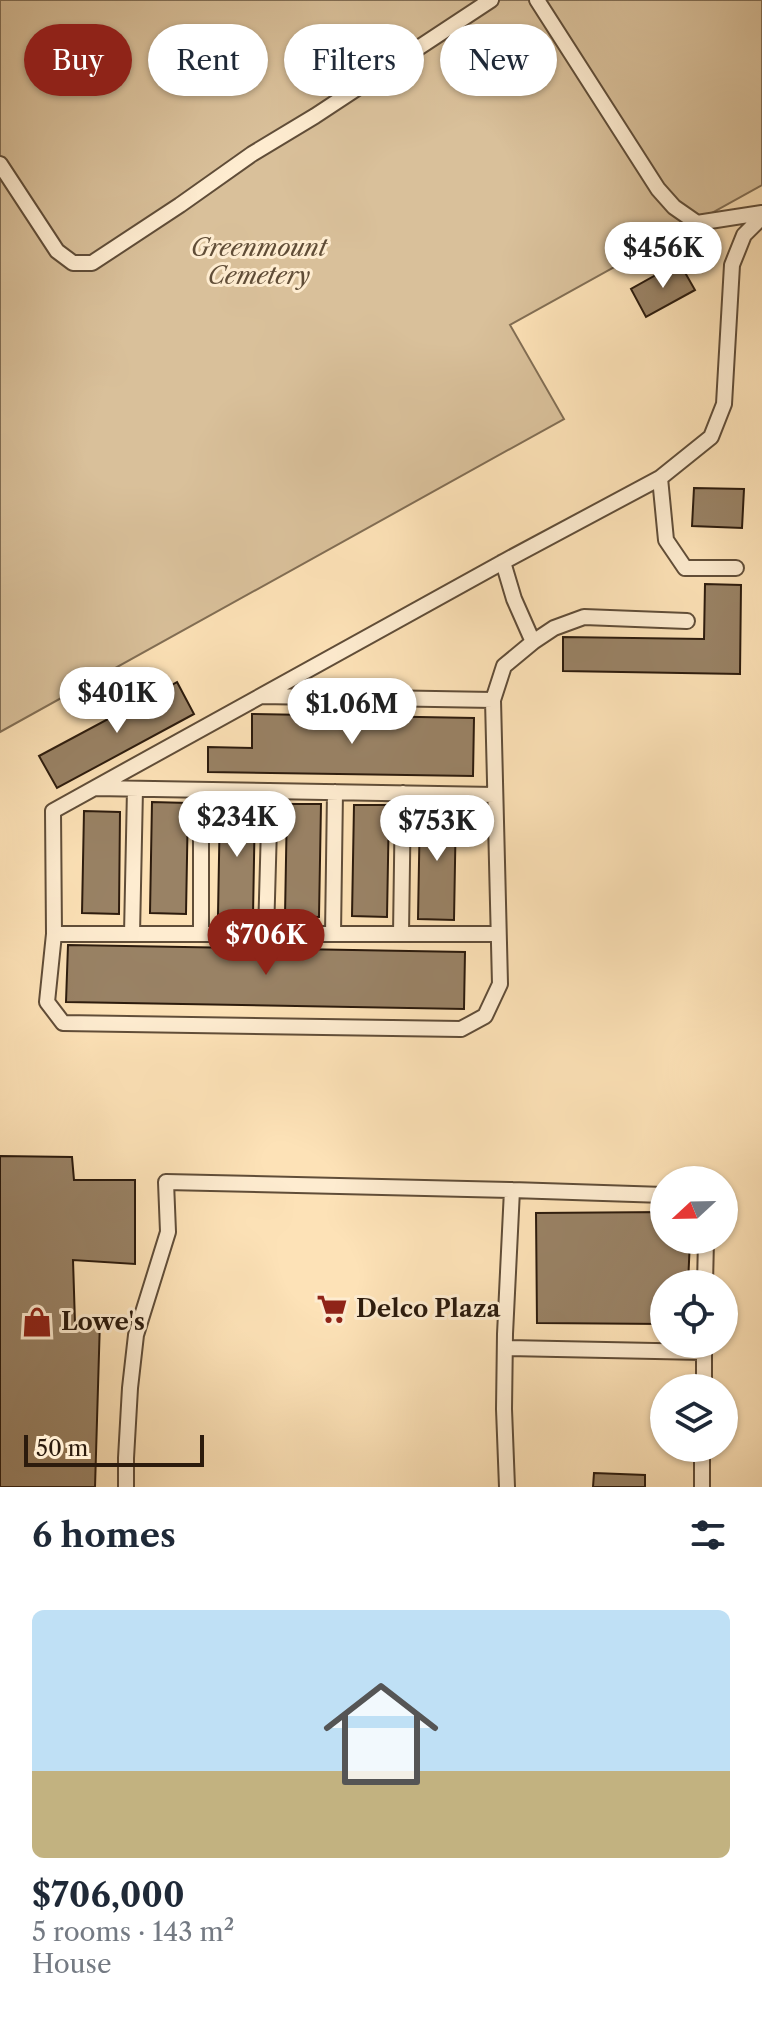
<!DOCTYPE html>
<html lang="en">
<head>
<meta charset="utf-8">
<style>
	body { margin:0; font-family:"Libre Caslon Text",serif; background:#f6f6f7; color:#1f2937; height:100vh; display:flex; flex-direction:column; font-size:30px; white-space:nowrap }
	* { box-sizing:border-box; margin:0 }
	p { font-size:26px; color:#747a83 }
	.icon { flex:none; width:44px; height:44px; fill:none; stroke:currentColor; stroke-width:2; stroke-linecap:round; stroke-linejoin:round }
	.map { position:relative; height:1487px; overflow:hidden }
	.sheet { display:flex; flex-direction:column; background:#fff; flex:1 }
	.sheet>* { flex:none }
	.guide { position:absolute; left:24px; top:24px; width:714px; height:72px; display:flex; gap:16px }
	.needle { width:52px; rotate:248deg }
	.fabs { position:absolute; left:650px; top:1166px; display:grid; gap:16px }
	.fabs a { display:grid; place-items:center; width:88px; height:88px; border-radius:50%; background:#fff; box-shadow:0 2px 6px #0004; font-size:40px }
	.scale { position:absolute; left:24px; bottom:20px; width:180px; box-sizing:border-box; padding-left:8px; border:4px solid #2c1b0d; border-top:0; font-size:22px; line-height:28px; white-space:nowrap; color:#2c1b0d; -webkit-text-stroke:6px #feecd0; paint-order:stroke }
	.price { position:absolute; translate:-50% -68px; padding:0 18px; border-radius:28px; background:#fff; color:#222; font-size:26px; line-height:52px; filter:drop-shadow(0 2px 4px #0008) }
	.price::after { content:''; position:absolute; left:50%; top:48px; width:24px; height:18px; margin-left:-12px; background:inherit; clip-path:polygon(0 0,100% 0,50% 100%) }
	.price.on { background:#8f2418; color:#fff }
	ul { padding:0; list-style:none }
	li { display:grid; align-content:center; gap:16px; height:424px; padding:0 32px }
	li+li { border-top:2px solid #e0e1e3 }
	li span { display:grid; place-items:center; height:248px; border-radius:12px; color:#555 }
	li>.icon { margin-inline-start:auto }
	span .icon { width:144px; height:144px; fill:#fffc; stroke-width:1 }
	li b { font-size:34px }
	h2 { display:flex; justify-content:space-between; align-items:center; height:96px; padding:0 32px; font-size:34px }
	.chip { padding:0 28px; border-radius:36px; background:#fff; box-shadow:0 2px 6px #0004; font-size:28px; line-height:72px }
	.chip.on { background:#8f2418; color:#fff }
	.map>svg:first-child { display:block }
	.green { fill:#d9c09a; stroke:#826e54; stroke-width:2 }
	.building { fill:#998265; stroke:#2c1b0d; stroke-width:2 }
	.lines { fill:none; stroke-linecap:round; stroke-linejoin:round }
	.lane-casing { stroke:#604d38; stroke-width:18 }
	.lane { stroke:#feecd0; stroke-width:14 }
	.labels { text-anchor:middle; stroke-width:6; stroke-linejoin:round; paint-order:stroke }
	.park-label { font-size:24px; font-style:italic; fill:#604d37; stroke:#feecd0 }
	.poi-label { font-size:24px; font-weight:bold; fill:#2c1b0d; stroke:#feecd0; text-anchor:start }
</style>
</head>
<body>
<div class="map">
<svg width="762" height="1487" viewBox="0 0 762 1487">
	<rect width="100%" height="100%" fill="#fde2b7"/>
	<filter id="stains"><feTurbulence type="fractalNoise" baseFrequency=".0025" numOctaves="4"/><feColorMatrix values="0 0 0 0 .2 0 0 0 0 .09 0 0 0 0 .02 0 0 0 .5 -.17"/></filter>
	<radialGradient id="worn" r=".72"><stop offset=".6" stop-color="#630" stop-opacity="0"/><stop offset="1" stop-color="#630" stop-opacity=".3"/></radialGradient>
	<path class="green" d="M0 0H762V185L510 325 564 419 0 732Z"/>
	<path class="building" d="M679 262 695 290 646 317 631 289Z
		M694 488 744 489 742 528 692 526Z
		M705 584 741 585 740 674 563 671V637L704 639Z
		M177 682 194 714 57 788 39 756Z
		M252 714 474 718 473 776 208 772V747L252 748Z
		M152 802 188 803 186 914 150 913Z
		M220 803H255L253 916 218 915Z
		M287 804H321L319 917 285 916Z
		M354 805H389L387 917 352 916Z
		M420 807H456L454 920 418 919Z
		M84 811 120 812 119 914 82 913Z
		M68 945 465 952 464 1009 66 1002Z
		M0 1156 72 1157 74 1180H135V1264L73 1260 75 1323 100 1320 95 1487H0Z
		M664 1212V1240H690L688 1284H664V1324L537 1323 536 1213Z
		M594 1473 645 1475V1487H593Z"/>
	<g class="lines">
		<g class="lane-casing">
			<path id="lane" d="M537 0 658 189 674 207 697 223 762 213
				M0 164 57 251 73 263H92L180 205 252 154 315 116 491 0
				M660 478 666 540 685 568H736
				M503 562 514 599 533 642 504 666 493 700 500 984 485 1016 461 1029 63 1023 47 1002 54 934 53 811 503 562 660 478 711 437 724 404 732 265 744 235 762 217
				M533 642 554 628 584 617 687 621
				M261 696 493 700
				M95 788 495 795
				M201 790V934
				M54 934H498
				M132 934 135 789
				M266 934 270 791
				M333 934 335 792
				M401 934 403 793
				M705 1284 706 1240
				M505 1348 704 1352
				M704 1388V1344
				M126 1487V1458L130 1388 136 1335 168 1232 166 1182 512 1190 664 1195
				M507 1487 504 1409 505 1334 512 1190
				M702 1487V1448"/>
		</g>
		<use href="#lane" class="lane"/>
	</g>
	<defs>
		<g id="supermarket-bare" transform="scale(2.4)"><path d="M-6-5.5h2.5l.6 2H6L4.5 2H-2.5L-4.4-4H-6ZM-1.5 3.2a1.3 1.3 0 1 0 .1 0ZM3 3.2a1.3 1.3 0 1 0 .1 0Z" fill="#8f2418" stroke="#feecd0" stroke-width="2.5" paint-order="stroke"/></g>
		<g id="shop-bare" transform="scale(2.4)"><path d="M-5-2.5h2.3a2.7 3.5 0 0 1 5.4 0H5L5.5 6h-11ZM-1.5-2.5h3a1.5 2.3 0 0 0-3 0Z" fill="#8f2418" stroke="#feecd0" stroke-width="2.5" paint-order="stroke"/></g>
	</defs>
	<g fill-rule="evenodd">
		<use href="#supermarket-bare" x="332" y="1309"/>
		<use href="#shop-bare" x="37" y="1322"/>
	</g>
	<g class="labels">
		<g class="park-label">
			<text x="259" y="256">Greenmount<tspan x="259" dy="28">Cemetery</tspan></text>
		</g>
		<g class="poi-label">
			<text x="356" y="1317">Delco Plaza</text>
			<text x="61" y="1330">Lowe's</text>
		</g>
	</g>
	<rect width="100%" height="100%" filter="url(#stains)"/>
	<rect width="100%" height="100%" fill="url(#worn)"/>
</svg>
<div class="fabs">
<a><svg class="needle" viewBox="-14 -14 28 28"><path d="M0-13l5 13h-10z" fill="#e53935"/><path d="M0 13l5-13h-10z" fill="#747a83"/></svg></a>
<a><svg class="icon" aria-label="locate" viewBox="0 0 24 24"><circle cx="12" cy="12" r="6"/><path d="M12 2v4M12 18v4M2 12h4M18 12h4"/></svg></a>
<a><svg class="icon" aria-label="layers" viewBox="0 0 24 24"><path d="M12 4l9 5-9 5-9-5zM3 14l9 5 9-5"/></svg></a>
</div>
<div class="scale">50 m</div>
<b class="price" style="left:663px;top:290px">$456K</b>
<b class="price" style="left:117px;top:735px">$401K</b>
<b class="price" style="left:352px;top:746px">$1.06M</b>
<b class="price" style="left:237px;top:859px">$234K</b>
<b class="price" style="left:437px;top:863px">$753K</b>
<b class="price on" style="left:266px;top:977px">$706K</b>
<div class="guide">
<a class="chip on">Buy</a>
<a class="chip">Rent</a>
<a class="chip">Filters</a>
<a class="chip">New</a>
</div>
</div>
<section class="sheet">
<h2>6 homes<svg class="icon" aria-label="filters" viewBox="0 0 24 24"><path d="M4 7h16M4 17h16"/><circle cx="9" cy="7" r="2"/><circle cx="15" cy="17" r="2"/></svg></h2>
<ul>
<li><span style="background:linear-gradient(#bfe0f5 65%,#c2b280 0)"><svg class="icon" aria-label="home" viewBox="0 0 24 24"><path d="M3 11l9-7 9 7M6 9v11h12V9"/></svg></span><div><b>$706,000</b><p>5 rooms · 143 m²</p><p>House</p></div></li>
</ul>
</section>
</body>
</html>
